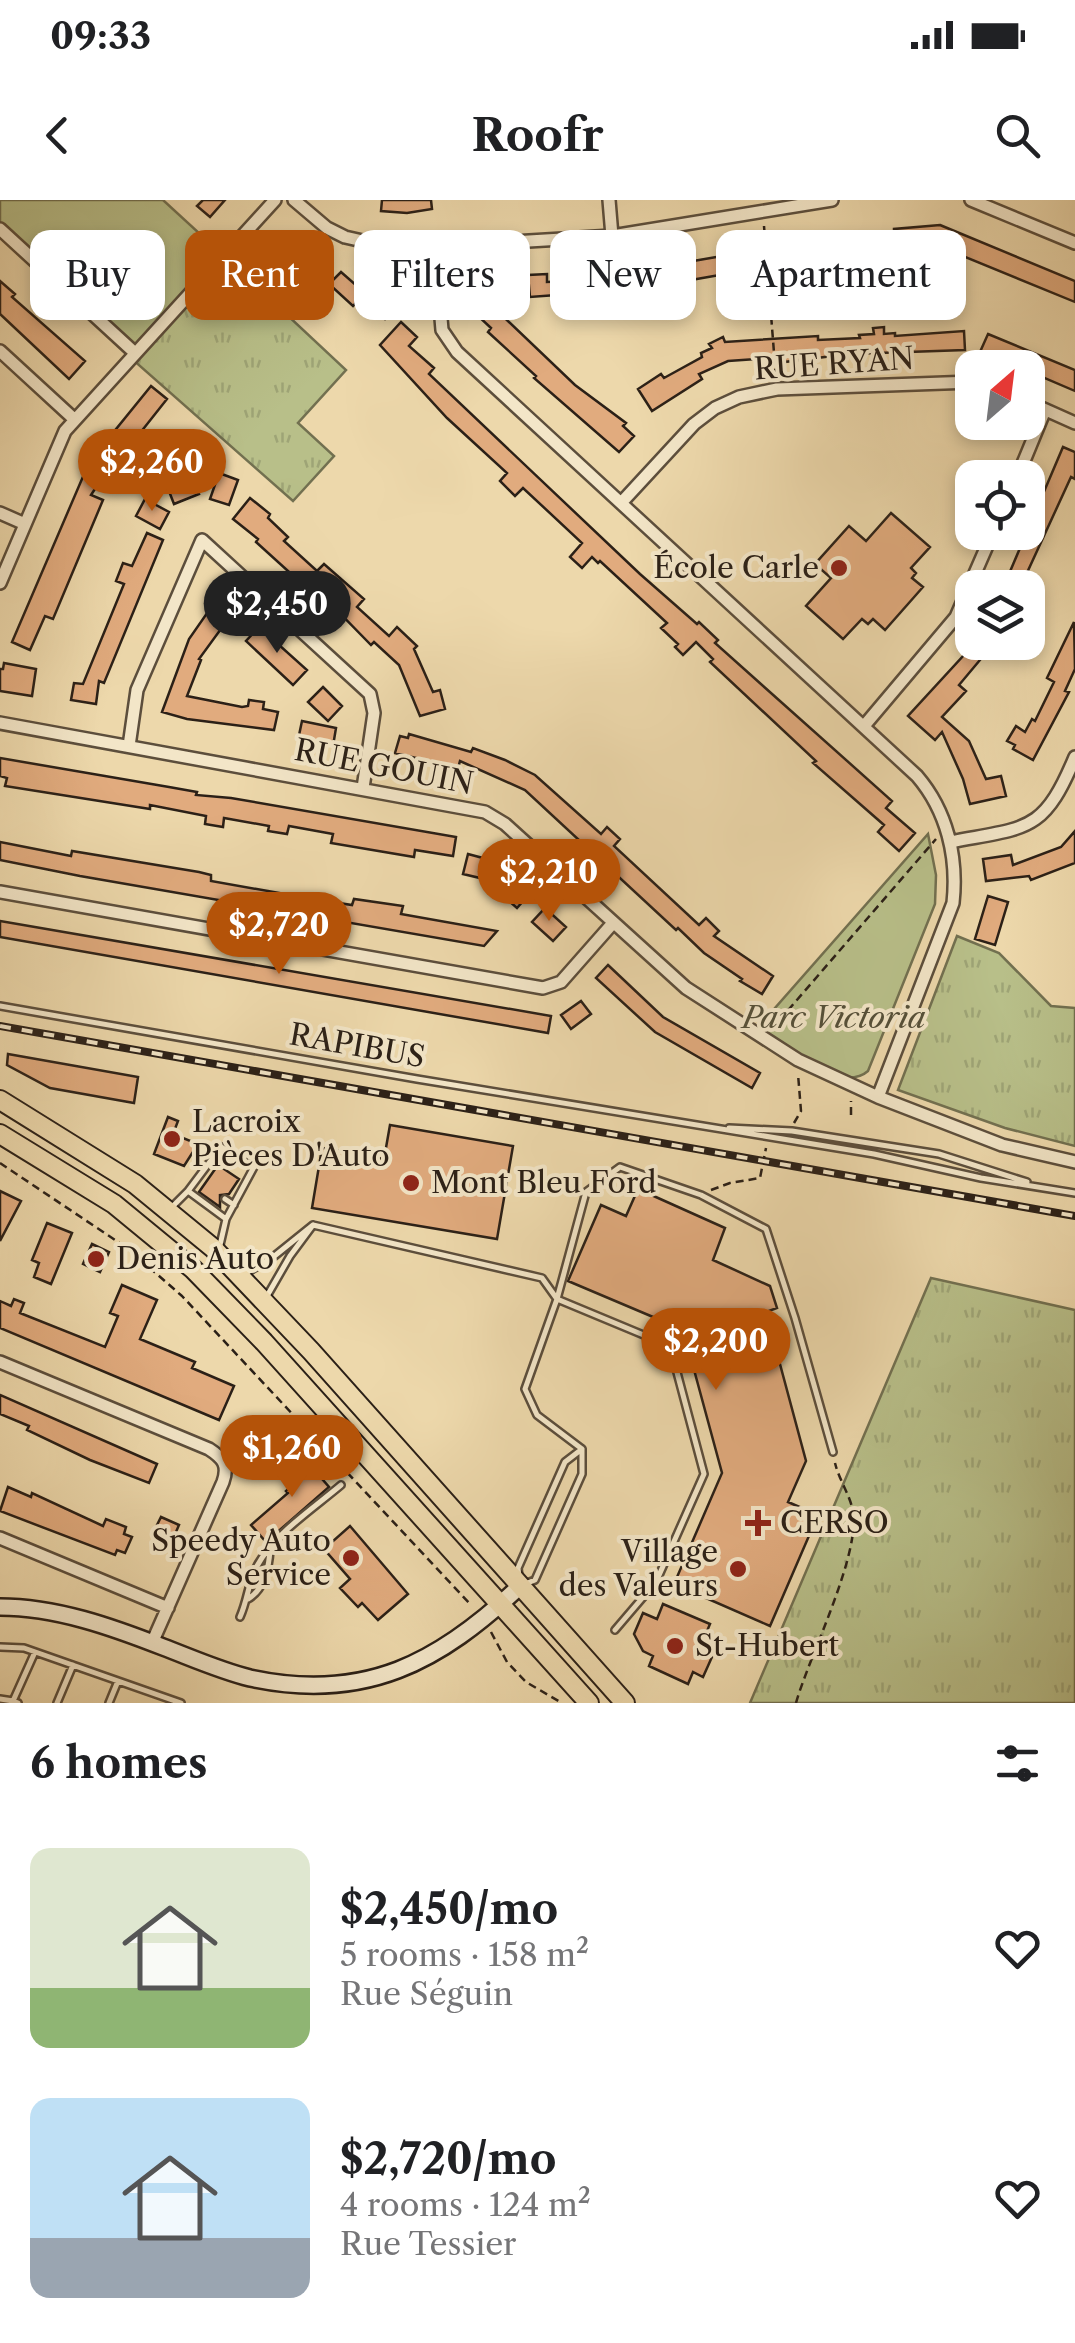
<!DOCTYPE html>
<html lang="en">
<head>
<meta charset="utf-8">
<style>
	body { margin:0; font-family:"Libre Caslon Text",serif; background:#f6f6f6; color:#202124; height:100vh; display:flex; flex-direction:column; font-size:38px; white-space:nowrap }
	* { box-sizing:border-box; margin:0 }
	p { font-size:32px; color:#757577 }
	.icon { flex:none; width:55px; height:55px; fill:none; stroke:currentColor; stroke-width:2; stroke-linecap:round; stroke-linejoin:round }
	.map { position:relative; height:1503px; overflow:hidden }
	.sheet { display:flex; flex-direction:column; background:#fff; flex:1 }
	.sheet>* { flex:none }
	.banner { position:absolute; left:30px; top:30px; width:1015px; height:90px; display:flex; gap:20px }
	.needle { width:65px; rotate:28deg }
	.buttons { position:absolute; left:955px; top:150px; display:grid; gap:20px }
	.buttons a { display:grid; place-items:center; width:90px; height:90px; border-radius:20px; background:#fff; box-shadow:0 5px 15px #0003; font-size:50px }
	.price { position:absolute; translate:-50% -85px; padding:0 22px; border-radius:35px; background:#b45309; color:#fff; font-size:32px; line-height:65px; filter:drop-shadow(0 2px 5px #0008) }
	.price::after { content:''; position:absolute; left:50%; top:60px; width:30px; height:22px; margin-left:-15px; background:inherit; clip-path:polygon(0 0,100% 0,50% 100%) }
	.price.active { background:#222; color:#fff }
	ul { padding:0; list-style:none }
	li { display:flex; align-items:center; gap:30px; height:250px; padding:0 30px }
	li span { display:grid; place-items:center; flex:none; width:280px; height:200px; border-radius:20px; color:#555 }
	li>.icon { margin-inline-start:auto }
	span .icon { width:120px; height:120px; fill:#fffc; stroke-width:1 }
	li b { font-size:42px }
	h2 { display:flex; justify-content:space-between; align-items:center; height:120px; padding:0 30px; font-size:42px }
	.tag { padding:0 35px; border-radius:20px; background:#fff; box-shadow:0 5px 15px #0003; font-size:35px; line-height:90px }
	.tag.active { background:#b45309; color:#fff }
	.status { display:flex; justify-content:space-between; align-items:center; height:70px; padding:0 50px; background:#fff; direction:ltr }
	.status svg { height:28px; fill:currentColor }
	header { display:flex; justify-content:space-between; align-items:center; height:130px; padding:0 30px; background:#fff; font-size:45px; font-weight:800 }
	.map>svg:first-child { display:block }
	.grass { fill:url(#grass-tufts); stroke:#727050; stroke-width:2.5 }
	.green { fill:#b8bf89; stroke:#727050; stroke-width:2.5 }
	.building { fill:#e1ab7e; stroke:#2b2017; stroke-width:2.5 }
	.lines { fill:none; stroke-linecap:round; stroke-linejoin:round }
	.lane-casing { stroke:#5c4e3c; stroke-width:10 }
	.street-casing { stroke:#5c4e3c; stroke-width:16 }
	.secondary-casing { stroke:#2b2017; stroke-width:20 }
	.primary-casing { stroke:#2b2017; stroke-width:22 }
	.path { stroke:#2b2017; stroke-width:2.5; stroke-dasharray:8 5; stroke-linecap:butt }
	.lane { stroke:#f3e6c8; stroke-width:5 }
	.street { stroke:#f3e6c8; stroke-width:11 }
	.secondary { stroke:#f3e6c8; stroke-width:15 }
	.primary { stroke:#edd8ab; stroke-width:18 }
	.rail-casing { stroke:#2b2017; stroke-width:8 }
	.rail { stroke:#f3e6c8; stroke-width:4; stroke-dasharray:11; stroke-linecap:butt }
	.poi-dot { fill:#8f2418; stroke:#f3e6c8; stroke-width:4 }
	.labels { text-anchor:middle; stroke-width:8; stroke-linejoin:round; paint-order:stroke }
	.street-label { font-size:30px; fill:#2b2017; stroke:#f3e6c8 }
	.poi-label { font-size:30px; fill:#2b2017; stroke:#f3e6c8; text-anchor:start }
	.park-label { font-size:30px; font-style:italic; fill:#555039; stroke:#f3e6c8 }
</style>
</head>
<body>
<div class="status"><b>09:33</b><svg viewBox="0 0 49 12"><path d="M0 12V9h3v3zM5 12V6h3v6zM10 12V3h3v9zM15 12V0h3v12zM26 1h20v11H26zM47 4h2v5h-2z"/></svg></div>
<header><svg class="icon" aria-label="back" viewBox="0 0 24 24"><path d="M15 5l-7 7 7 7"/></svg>Roofr<svg class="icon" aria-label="search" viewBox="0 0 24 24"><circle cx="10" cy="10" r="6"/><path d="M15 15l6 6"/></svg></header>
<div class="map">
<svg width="1075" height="1503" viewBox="0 0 1075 1503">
	<defs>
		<pattern id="grass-tufts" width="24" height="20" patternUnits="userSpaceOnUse" patternTransform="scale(2.5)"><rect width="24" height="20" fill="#b8bf89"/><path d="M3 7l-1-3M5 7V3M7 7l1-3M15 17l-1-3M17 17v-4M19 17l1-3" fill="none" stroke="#9ea476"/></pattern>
	</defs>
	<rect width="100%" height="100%" fill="#edd8ab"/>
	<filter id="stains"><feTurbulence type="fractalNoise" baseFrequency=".002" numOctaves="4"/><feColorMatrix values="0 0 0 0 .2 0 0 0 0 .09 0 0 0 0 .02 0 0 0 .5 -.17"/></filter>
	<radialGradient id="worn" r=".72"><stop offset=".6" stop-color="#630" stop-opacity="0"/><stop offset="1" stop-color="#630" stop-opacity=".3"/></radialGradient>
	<path class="grass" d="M224 56 346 170 298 223 334 256 293 301 132 159Z
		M957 736 999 753 1051 806 1075 808V946L1005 928 898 890Z
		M931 1078 1075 1110V1503H750Z"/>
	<path class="green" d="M0 0H163L224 56 135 153 0 29Z
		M928 634 936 675 935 704 868 871C841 895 780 848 753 833Z"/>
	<path class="building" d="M203 0H225L210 17 197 6Z
		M382 0H431L432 9 407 13 381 11Z
		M940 25 1075 81V102L936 45 886 48V54L843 57V61L777 65V47H815V41L856 39 855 36 894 34V29Z
		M278 33 298 51 281 71 260 53Z
		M751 51 754 69 651 87 650 82 572 91 571 72 610 70 609 65 646 60 647 69Z
		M314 65 329 78 311 97 297 83Z
		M341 72 365 93 353 106 329 84Z
		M547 74V82L569 81 570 94 530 97 528 75Z
		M503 76 504 94 477 95 476 77Z
		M0 81 15 94 12 97 85 161 69 179 0 114Z
		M381 81 403 101 385 119 363 99Z
		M488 102 575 185 626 223 623 226 634 236 619 252 534 178 536 176 488 132 491 128 477 115Z
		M401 122 417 137 409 146 434 168 429 174 640 374 697 424 699 422 718 440 715 443 892 601 886 608 915 633 899 651 878 632 884 625 813 563 816 561 710 462 713 459 696 442 683 455 675 447 678 444 661 428 667 423 600 361 598 363 592 357 582 368 570 357 582 343 523 288 515 296 500 281 507 273 447 218 380 145Z
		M884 127V134L895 133V136L964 131 965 150 849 154 784 162 783 157 728 161 699 174 702 179 652 211 638 189 661 174 664 178 702 157 701 153 712 148 709 144 723 137 725 142 818 136V140L860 138 859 135 874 134 873 128Z
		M988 134 1075 170V191L1028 171V168L980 152Z
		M151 186 167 199 125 252 121 249 91 295 103 300 53 419 45 416 30 450 12 442 85 272 82 270 96 248 99 250Z
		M1063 247 1075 252V279L1071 277 1020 388H1003Z
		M219 273 238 280 229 305 210 299Z
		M192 276 199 294 174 304 167 286Z
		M250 298 270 314 268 318 288 337 284 341 317 371 324 364 364 399 357 407 389 436 397 427 417 446 414 449 433 492 440 490 445 509 420 516 399 465 374 442 371 445 322 395 301 379 299 381 256 342 258 339 233 319Z
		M145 299 169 312 160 329 136 316Z
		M891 313 930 347 911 368 916 373 912 378 923 387 885 430 873 419 868 424 862 419 843 439 806 406 831 378 815 364 849 326 866 341Z
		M147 333 163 340 104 483 99 481 96 504 71 500 74 483 83 484 124 384 116 381 123 363 132 366Z
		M219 390 237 407 199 459 201 460 187 496 242 507 248 506 249 500 264 502 263 509 278 512 274 530 187 519 162 512 189 439 210 409 206 405Z
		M1074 422 1075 469 1065 491 1069 492 1033 560 1013 549 1015 545 1007 541 1016 526 1025 532 1032 519 1035 521 1054 482 1047 478Z
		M259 427 307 470 293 485 246 441Z
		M976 442H995L959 485 966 491 942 517 969 541 986 579 1001 576 1006 596 970 604 963 579 942 532 935 540 908 516Z
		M4 463 36 469 32 496 0 491V469H3Z
		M323 487 342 506 328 521 308 502Z
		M302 521 336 528 333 546 298 540Z
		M409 534 471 552 473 548 505 560 535 575 601 634 607 627 620 639 614 646 699 725 706 718 719 731 714 736 773 776 762 794 740 781 742 779 704 753 678 728 676 730 525 590 460 561 458 568 395 553 400 536 408 538Z
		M0 558 169 587 197 592 196 595 231 598 456 637 453 656 415 650 414 657 331 643 333 634 289 626 287 634 268 631 269 626 224 618 223 627 205 624 206 616 150 605V609L5 586 7 578 0 576Z
		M1075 631V663L1031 680 1029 676 986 681 983 659 1011 655 1013 665 1061 647Z
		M0 642 71 656 72 651 199 672 211 675V681L313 699 352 705 354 699 403 706 401 714 497 731 484 746 80 676 0 660Z
		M468 654 494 661 530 693 517 708 484 679 463 674Z
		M988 696 1008 702 995 745 975 739Z
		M545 708 566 727 553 741 532 722Z
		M0 721 551 816 548 833 0 737Z
		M608 765 663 817 760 873 752 888 655 832 596 778Z
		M581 801 591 814 571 829 561 815Z
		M8 854 138 877 134 903 50 888 7 865Z
		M168 917 178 921 173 934 198 944 184 966 154 954Z
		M390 925 513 946 497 1039 312 1008 322 948 384 959Z
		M218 965 239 979 229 994 220 995V1007L199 992Z
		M638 989 725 1028 713 1060 770 1086 777 1108 766 1112 806 1261 788 1302 818 1315 770 1426 674 1384 722 1273 690 1155 680 1157 672 1125 568 1081 601 1005 626 1016Z
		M0 991 21 1001 0 1041Z
		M47 1023 72 1033 51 1084 34 1077 39 1063 32 1060Z
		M92 1044 109 1052 100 1072 83 1064Z
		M122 1085 157 1100 140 1139 195 1162 192 1168 234 1186 219 1220 0 1128V1101L11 1106 14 1099 24 1103 20 1113 105 1147 118 1116 110 1113Z
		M0 1195 157 1264 149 1283 90 1260 27 1230 29 1226 0 1214Z
		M303 1257 329 1287 266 1342 251 1325 288 1293 286 1291 294 1284 285 1273Z
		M8 1287 31 1297 32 1293 103 1326 106 1319 126 1327 124 1334 132 1337 125 1353 117 1350 115 1355 0 1311Z
		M161 1317 179 1325 173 1339 166 1335 164 1340 152 1335Z
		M350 1326 408 1394 378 1420 362 1403 358 1407 340 1388 350 1379 324 1349Z
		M663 1404 710 1424 702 1443 716 1448 703 1477 693 1472 688 1484 649 1466 653 1456 643 1451 634 1434 643 1413 657 1419Z"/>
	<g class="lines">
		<g class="lane-casing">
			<path id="lane" d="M0 806 417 879 874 954 981 978 1075 993
				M729 928 792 931 939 954 1027 982
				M188 991 226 1019
				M225 999 234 1005
				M171 1008 188 991 221 947 254 967 226 1019 220 1045
				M313 1025 542 1078 557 1099 525 1189 537 1215 582 1249
				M244 1074 272 1058 313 1025 290 1056 267 1096
				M582 1249V1274L535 1380 520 1386 518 1368 565 1262Z
				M248 1399C265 1389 269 1368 270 1349
				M240 1417C248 1399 248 1383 257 1366 274 1334 314 1308 341 1285
				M615 1430 656 1382 704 1274 670 1146 557 1099 586 992 620 967 701 995 766 1029 795 1118 833 1252
				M0 1447 24 1448 181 1503
				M0 1499 13 1501
				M18 1503 13 1501 35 1452
				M57 1503 73 1465
				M109 1503 118 1481"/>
		</g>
		<g class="street-casing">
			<path id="street" d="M294 0 327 28 345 37 398 49 612 36 832 0
				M609 0 612 36
				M971 0 1075 43
				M0 29 135 153
				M435 47 442 130 457 152 917 576C947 611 958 657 953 703L878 897
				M0 151 74 219
				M1028 202 1075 223
				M1017 278 1045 210
				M621 303 694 224 715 208 739 197 777 189 972 182
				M0 313 25 324
				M0 383 65 231 275 0
				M0 523 485 612 505 624 686 788 798 860 878 897 1002 945 1075 962
				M864 526 956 417 993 332
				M129 546 137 490 202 340 370 494 374 513 363 588
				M950 642C1027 627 1043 634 1075 557
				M0 692 543 788 561 782 613 723
				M0 1162 209 1249C223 1258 229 1265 223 1282L152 1443
				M0 1338 168 1408"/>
		</g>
		<g class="secondary-casing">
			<path id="secondary" d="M0 1407C56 1407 112 1427 163 1447 192 1458 221 1471 250 1478 365 1503 440 1462 520 1386"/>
		</g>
		<g class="primary-casing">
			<path id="primary" d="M0 900 135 984 213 1048 311 1151 625 1503
				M0 934 114 1004 193 1069 264 1142 589 1503"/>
		</g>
		<path class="path" d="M764 26 776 178
			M771 830 936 639
			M851 915V901
			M794 923 801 911 798 874
			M0 963 127 1048 182 1096 471 1405
			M711 990 730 983 760 978 766 948
			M491 1432 507 1462 526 1482 562 1503
			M796 1503C809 1456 864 1349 852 1307 848 1292 839 1279 835 1263"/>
		<use href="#lane" class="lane"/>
		<use href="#street" class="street"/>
		<use href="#secondary" class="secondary"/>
		<use href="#primary" class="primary"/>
		<g class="rail-casing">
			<path id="rail" d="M0 826 1075 1016"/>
		</g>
		<use href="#rail" class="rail"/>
	</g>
	<g class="poi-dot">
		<circle cx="839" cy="368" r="10"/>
		<circle cx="172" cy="939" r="10"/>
		<circle cx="411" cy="983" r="10"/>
		<circle cx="96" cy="1059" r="10"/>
		<path d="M753 1308h10v10h10v10h-10v10h-10v-10h-10v-10h10z"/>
		<circle cx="351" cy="1358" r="10"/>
		<circle cx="738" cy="1369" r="10"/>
		<circle cx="675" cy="1446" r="10"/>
	</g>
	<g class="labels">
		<g class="street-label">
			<text transform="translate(834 164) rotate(-4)" y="10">RUE RYAN</text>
			<text transform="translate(384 567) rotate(11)" y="10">RUE GOUIN</text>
			<text transform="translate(357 846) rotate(10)" y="10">RAPIBUS</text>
		</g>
		<g class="poi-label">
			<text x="819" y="378" text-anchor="end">École Carle</text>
			<text x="192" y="932">Lacroix<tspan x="192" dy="34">Pièces D'Auto</tspan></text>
			<text x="431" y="993">Mont Bleu Ford</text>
			<text x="116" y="1069">Denis Auto</text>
			<text x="780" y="1333">CERSO</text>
			<text x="331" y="1351" text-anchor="end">Speedy Auto<tspan x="331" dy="34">Service</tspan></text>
			<text x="718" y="1362" text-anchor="end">Village<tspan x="718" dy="34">des Valeurs</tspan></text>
			<text x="695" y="1456">St-Hubert</text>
		</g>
		<g class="park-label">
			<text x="834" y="828">Parc Victoria</text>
		</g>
	</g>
	<rect width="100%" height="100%" filter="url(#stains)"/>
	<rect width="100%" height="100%" fill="url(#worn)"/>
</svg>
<div class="buttons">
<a><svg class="needle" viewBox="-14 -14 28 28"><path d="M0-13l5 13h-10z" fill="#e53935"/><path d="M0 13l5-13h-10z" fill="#757577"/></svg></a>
<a><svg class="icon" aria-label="locate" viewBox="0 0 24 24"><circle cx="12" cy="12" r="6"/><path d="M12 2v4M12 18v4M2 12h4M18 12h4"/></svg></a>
<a><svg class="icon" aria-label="layers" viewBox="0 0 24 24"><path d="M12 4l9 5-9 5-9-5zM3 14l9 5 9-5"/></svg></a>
</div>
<b class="price" style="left:152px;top:314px">$2,260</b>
<b class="price active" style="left:277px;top:456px">$2,450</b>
<b class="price" style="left:549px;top:724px">$2,210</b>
<b class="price" style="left:279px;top:777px">$2,720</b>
<b class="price" style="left:716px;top:1193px">$2,200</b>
<b class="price" style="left:292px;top:1300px">$1,260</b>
<div class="banner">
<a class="tag">Buy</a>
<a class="tag active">Rent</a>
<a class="tag">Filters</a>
<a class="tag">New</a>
<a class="tag">Apartment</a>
</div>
</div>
<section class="sheet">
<h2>6 homes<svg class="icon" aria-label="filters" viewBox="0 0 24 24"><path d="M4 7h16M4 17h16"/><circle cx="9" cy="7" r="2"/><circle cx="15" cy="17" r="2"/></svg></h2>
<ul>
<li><span style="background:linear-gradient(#dfe7d0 70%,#8fb573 0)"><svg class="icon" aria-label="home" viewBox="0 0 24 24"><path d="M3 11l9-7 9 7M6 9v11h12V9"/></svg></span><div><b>$2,450/mo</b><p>5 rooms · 158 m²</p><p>Rue Séguin</p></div><svg class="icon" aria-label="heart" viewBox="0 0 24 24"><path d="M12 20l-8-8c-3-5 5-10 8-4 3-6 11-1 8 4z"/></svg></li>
<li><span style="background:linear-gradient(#bfe0f5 70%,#9aa5b1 0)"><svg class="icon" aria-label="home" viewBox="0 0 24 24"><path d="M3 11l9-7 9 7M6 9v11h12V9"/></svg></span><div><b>$2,720/mo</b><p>4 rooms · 124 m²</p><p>Rue Tessier</p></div><svg class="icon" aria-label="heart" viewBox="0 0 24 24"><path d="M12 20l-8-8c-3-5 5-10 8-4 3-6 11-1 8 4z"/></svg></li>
</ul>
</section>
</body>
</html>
